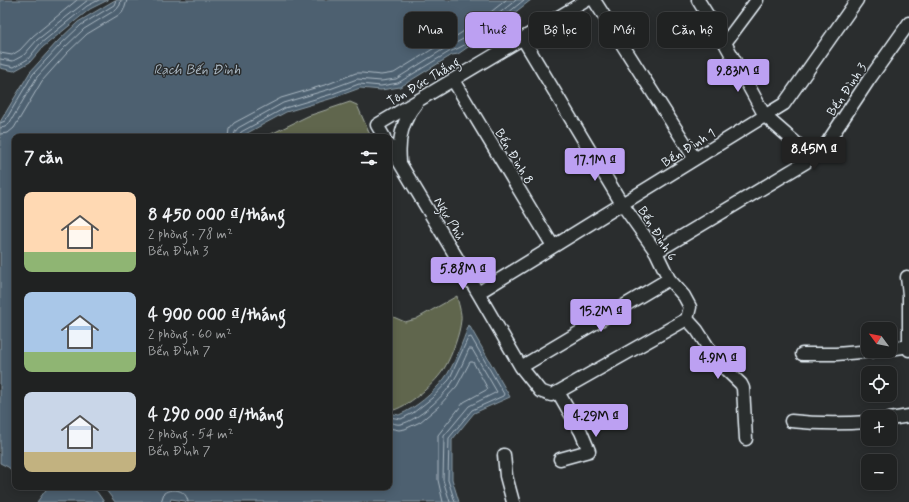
<!DOCTYPE html>
<html lang="vi">
<head>
<meta charset="utf-8">
<style>
	body { margin:0; font-family:Mynerve,sans-serif; background:#282a2a; color:#f1f3f6; height:100vh; display:flex; flex-direction:column; font-size:15px; white-space:nowrap }
	* { box-sizing:border-box; margin:0 }
	p { font-size:13px; color:#a2a4a5 }
	.icon { flex:none; width:22px; height:22px; fill:none; stroke:currentColor; stroke-width:2; stroke-linecap:round; stroke-linejoin:round }
	.map { position:relative; flex:1; overflow:hidden }
	.panel { position:absolute; left:12px; top:134px; width:380px; height:356px; display:flex; flex-direction:column; background:#202222; border-radius:8px; box-shadow:0 2px 10px #0003,0 0 0 1px #3d3f40 }
	.panel>* { flex:none }
	.hud { position:absolute; left:404px; top:12px; width:380px; height:36px; display:flex; gap:8px }
	.needle { width:26px; rotate:302deg }
	.tools { position:absolute; left:861px; top:322px; display:grid; gap:8px }
	.tools a { display:grid; place-items:center; width:36px; height:36px; border-radius:8px; background:#202222; box-shadow:0 2px 10px #0003,0 0 0 1px #3d3f40; font-size:20px }
	.price { position:absolute; translate:-50% -34px; padding:0 9px; border-radius:4px; background:#bca0f2; color:#111; font-size:13px; line-height:26px; filter:drop-shadow(0 1px 2px #0008) }
	.price::after { content:''; position:absolute; left:50%; top:24px; width:12px; height:9px; margin-left:-6px; background:inherit; clip-path:polygon(0 0,100% 0,50% 100%) }
	.price.active { background:#222; color:#fff }
	ul { padding:0; list-style:none }
	li { display:flex; align-items:center; gap:12px; height:100px; padding:0 12px }
	li span { display:grid; place-items:center; flex:none; width:112px; height:80px; border-radius:8px; color:#555 }
	li>.icon { margin-inline-start:auto }
	span .icon { width:48px; height:48px; fill:#fffc; stroke-width:1 }
	li b { font-size:17px }
	h2 { display:flex; justify-content:space-between; align-items:center; height:48px; padding:0 12px; font-size:17px }
	.pill { padding:0 14px; border-radius:8px; background:#202222; box-shadow:0 2px 10px #0003,0 0 0 1px #3d3f40; font-size:14px; line-height:36px }
	.pill.active { background:#bca0f2; color:#111 }
	.map>svg:first-child { display:block }
	.green { fill:#60664d; stroke:#a4aca2 }
	.water { fill:#4d6170; stroke:#8b9ba6 }
	.lines { fill:none; stroke-linecap:round; stroke-linejoin:round }
	.shore { stroke:#aab7c2; stroke-width:1 }
	.street-casing { stroke:#e8f1f8; stroke-width:15 }
	.street { stroke:#2a2d2e; stroke-width:12 }
	.labels { text-anchor:middle; stroke-width:3; stroke-linejoin:round; paint-order:stroke }
	.street-label { font-size:13px; fill:#e8f1f8; stroke:#2a2d2e }
	.water-label { font-size:14px; font-style:italic; fill:#aab7c2; stroke:#2a2d2e }
</style>
</head>
<body>
<div class="map">
<svg width="909" height="502" viewBox="0 0 909 502">
	<rect width="100%" height="100%" fill="#2a2d2e"/>
	<filter id="ink" filterUnits="userSpaceOnUse"><feTurbulence type="fractalNoise" baseFrequency=".025" numOctaves="2"/><feDisplacementMap in="SourceGraphic" scale="8" xChannelSelector="R" yChannelSelector="G"/><feConvolveMatrix kernelMatrix="1 2 1 2 8 2 1 2 1" color-interpolation-filters="sRGB"/></filter>
	<g filter="url(#ink)">
		<path class="green" d="M350 102 357 105 371 137H265L308 116Z
			M457 296C458 303 462 313 461 320 460 333 452 355 445 367 437 382 410 405 394 410L389 407V315L405 322 416 319Z"/>
		<path class="water" d="M0 0H108L90 9 43 47 30 62 14 71 0 68Z
			M115 0H531L491 31 458 54 452 55 400 87 381 90 360 88 333 98 286 112 240 137H15V435L13 438 15 440V473L8 467 0 463V122L30 72 57 42 78 22Z
			M469 325 510 397 474 413 452 440V479L459 502H186L185 501 171 499 170 502H115L106 490 102 487H389V413L399 415C417 407 432 394 444 379 455 365 462 342 469 325Z
			M48 487H89L97 492 104 502H37Z"/>
		<g class="lines">
			<path class="shore" d="M0 53 12 55 20 50 33 36 77 0
				M0 59 13 61 24 55 37 40 88 0
				M0 64 14 67 28 59 40 44 87 6 99 0
				M0 123 5 121 33 74 60 45 81 25 114 5 116 0
				M0 128 5 127 9 124 37 77 63 49 84 29 117 9 120 5 121 0
				M0 134 8 133 14 128 42 81 67 53 87 34 122 13 125 7 127 0
				M228 137 229 129 234 123 281 98 328 84 356 73H362L381 75 394 73 444 42 452 39 482 19 506 0
				M234 137 235 132 238 128 283 103 330 89 357 79 381 81 396 79 447 47C472 37 494 17 516 0
				M239 137 241 132 285 108 332 94 359 84 381 86 398 83 449 52C472 45 505 15 524 0
				M389 417 401 419 413 413 432 398 449 380 468 338 471 337 504 394 503 396 472 410 449 438 448 480 455 502
				M389 422C393 423 397 425 401 424 418 420 443 397 452 383 459 373 464 360 469 349H472L497 392 469 406 444 436 443 480 450 502
				M389 428 399 430 405 429 420 422 438 407 457 386 470 362H473L488 389 464 402 438 435V480L443 502
				M161 502 164 493C173 487 187 490 188 502"/>
			<g class="street-casing">
				<path id="street" d="M594 0 695 159
					M698 0 725 43 765 116 812 157
					M523 39 622 204 656 252 669 279 684 296 690 307 687 319
					M725 43 757 0
					M453 80 553 246
					M384 137 377 125 587 0
					M389 145 478 293 521 367 540 391 551 395 558 392 687 319
					M400 161C398 139 402 121 416 104
					M656 252 806 162 825 146 868 81 909 23
					M907 277 909 295V350
					M478 293 784 104 857 0
					M687 319 697 330 717 361 741 384 743 388 746 439
					M890 349 909 346
					M802 354H836L873 351
					M521 367 669 279
					M558 392 581 432 589 451 560 459
					M890 419 909 416
					M791 421C817 424 842 424 868 422
					M504 455 506 476 513 502"/>
			</g>
			<use href="#street" class="street"/>
		</g>
	</g>
	<g class="labels">
		<g class="street-label">
			<text transform="translate(423 81) rotate(-31)" y="5">Tôn Đức Thắng</text>
			<text transform="translate(846 89) rotate(-56)" y="5">Bến Đình 3</text>
			<text transform="translate(688 147) rotate(-32)" y="5">Bến Đình 1</text>
			<text transform="translate(515 156) rotate(59)" y="5">Bến Đình 8</text>
			<text transform="translate(450 218) rotate(59)" y="5">Ngư Phủ</text>
			<text transform="translate(658 233) rotate(58)" y="5">Bến Đình 6</text>
		</g>
		<g class="water-label">
			<text x="197" y="74">Rạch Bến Đình</text>
		</g>
	</g>
</svg>
<div class="tools">
<a><svg class="needle" viewBox="-14 -14 28 28"><path d="M0-13l5 13h-10z" fill="#e53935"/><path d="M0 13l5-13h-10z" fill="#a2a4a5"/></svg></a>
<a><svg class="icon" aria-label="locate" viewBox="0 0 24 24"><circle cx="12" cy="12" r="6"/><path d="M12 2v4M12 18v4M2 12h4M18 12h4"/></svg></a>
<a>+</a>
<a>−</a>
</div>
<b class="price" style="left:738px;top:93px">9.83M ₫</b>
<b class="price active" style="left:814px;top:171px">8.45M ₫</b>
<b class="price" style="left:595px;top:182px">17.1M ₫</b>
<b class="price" style="left:463px;top:291px">5.88M ₫</b>
<b class="price" style="left:601px;top:333px">15.2M ₫</b>
<b class="price" style="left:718px;top:380px">4.9M ₫</b>
<b class="price" style="left:596px;top:438px">4.29M ₫</b>
<div class="hud">
<a class="pill">Mua</a>
<a class="pill active">Thuê</a>
<a class="pill">Bộ lọc</a>
<a class="pill">Mới</a>
<a class="pill">Căn hộ</a>
</div>
<section class="panel">
<h2>7 căn<svg class="icon" aria-label="filters" viewBox="0 0 24 24"><path d="M4 7h16M4 17h16"/><circle cx="9" cy="7" r="2"/><circle cx="15" cy="17" r="2"/></svg></h2>
<ul>
<li><span style="background:linear-gradient(#ffd9b3 75%,#8fb573 0)"><svg class="icon" aria-label="home" viewBox="0 0 24 24"><path d="M3 11l9-7 9 7M6 9v11h12V9"/></svg></span><div><b>8 450 000 ₫/tháng</b><p>2 phòng · 78 m²</p><p>Bến Đình 3</p></div></li>
<li><span style="background:linear-gradient(#a9c7e8 75%,#8fb573 0)"><svg class="icon" aria-label="home" viewBox="0 0 24 24"><path d="M3 11l9-7 9 7M6 9v11h12V9"/></svg></span><div><b>4 900 000 ₫/tháng</b><p>2 phòng · 60 m²</p><p>Bến Đình 7</p></div></li>
<li><span style="background:linear-gradient(#c9d6e8 75%,#c2b280 0)"><svg class="icon" aria-label="home" viewBox="0 0 24 24"><path d="M3 11l9-7 9 7M6 9v11h12V9"/></svg></span><div><b>4 290 000 ₫/tháng</b><p>2 phòng · 54 m²</p><p>Bến Đình 7</p></div></li>
</ul>
</section>
</div>
</body>
</html>
